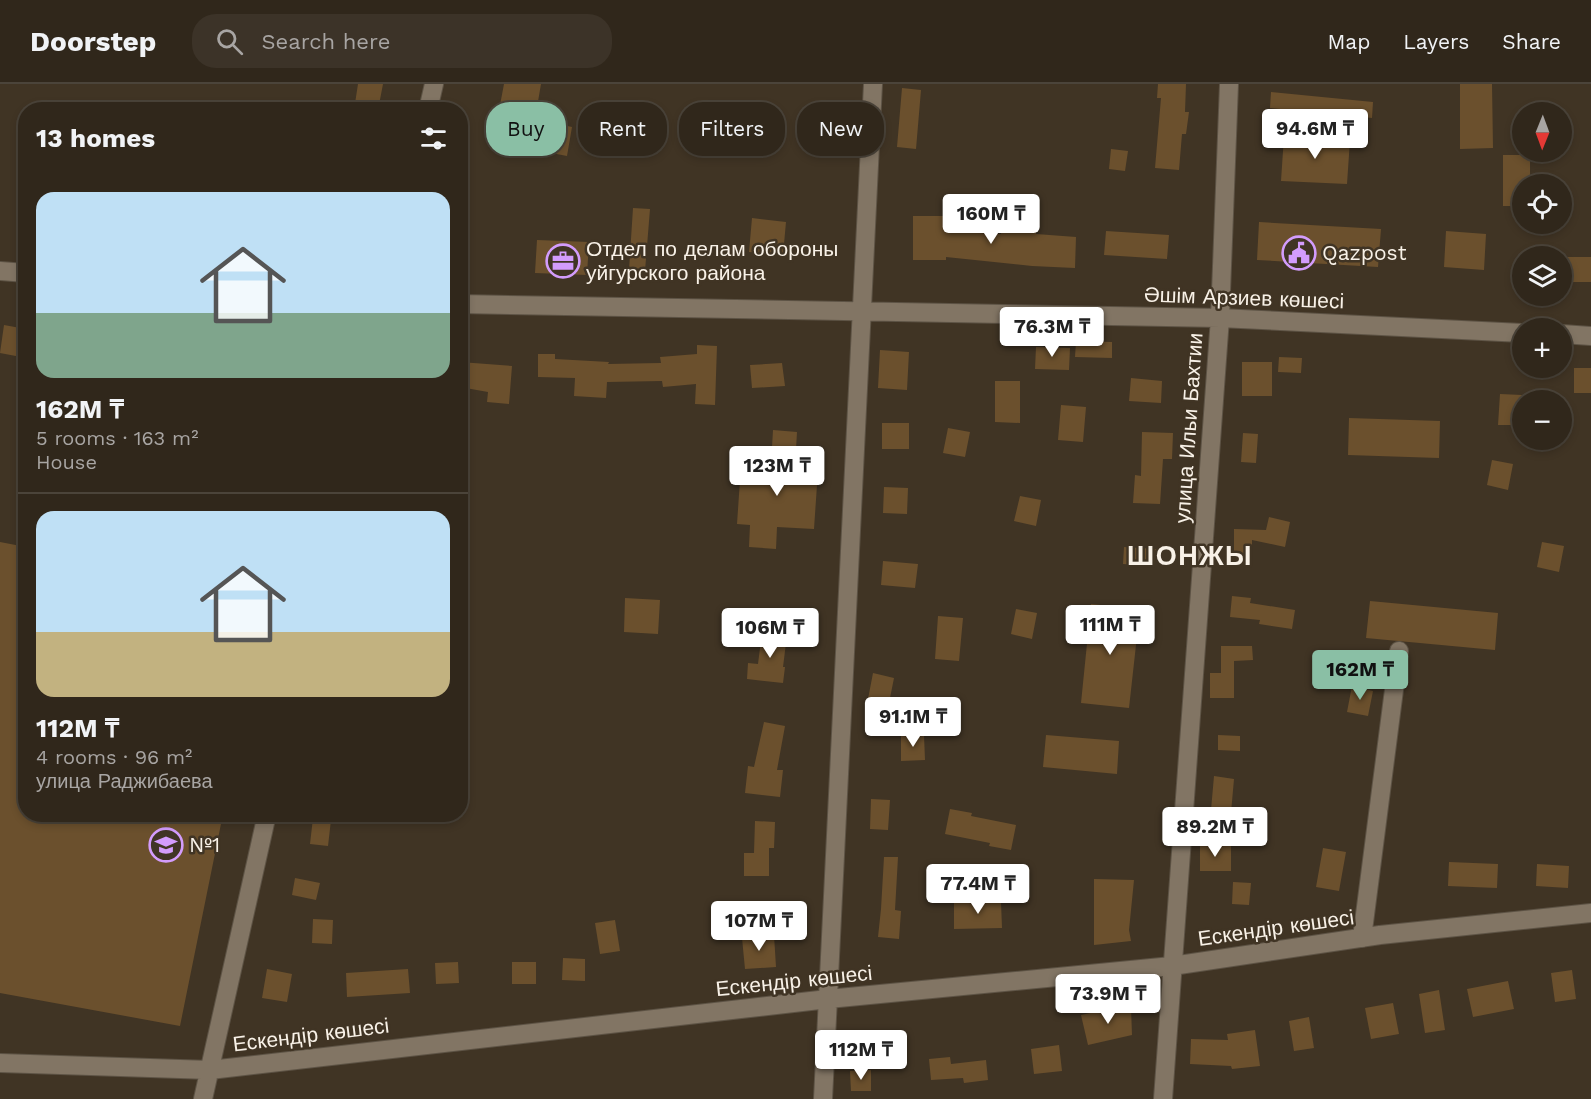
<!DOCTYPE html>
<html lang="en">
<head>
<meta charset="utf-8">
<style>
	body { margin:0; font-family:"Work Sans",sans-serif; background:#3c3328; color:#f1f3f6; height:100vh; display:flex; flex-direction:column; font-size:22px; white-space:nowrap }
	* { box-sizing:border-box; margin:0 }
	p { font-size:20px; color:#a8a5a3 }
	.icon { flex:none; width:33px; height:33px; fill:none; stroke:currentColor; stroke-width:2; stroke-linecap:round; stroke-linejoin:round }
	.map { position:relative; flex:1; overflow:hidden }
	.panel { position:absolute; left:18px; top:18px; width:450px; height:720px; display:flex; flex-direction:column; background:#30271b; border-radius:24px; box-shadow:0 3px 9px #0003,0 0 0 2px #4b443a }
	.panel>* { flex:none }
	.banner { position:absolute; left:486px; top:18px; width:570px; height:54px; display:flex; gap:12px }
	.needle { width:39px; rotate:181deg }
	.tools { position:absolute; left:1512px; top:18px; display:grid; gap:12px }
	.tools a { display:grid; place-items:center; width:60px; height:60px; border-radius:50%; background:#30271b; box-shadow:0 3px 9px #0003,0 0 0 2px #4b443a; font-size:30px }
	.price { position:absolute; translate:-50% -51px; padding:0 14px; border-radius:6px; background:#fff; color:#222; font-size:20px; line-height:39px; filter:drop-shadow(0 2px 3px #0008) }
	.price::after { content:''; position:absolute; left:50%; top:36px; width:18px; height:14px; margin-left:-9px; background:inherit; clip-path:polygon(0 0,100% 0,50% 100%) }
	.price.active { background:#8abfa5; color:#111 }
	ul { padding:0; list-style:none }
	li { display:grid; align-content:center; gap:12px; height:318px; padding:0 18px }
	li+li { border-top:2px solid #4b443a }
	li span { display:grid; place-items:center; height:186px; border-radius:18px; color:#555 }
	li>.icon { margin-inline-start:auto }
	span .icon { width:108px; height:108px; fill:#fffc; stroke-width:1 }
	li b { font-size:26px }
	h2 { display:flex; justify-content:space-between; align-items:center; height:72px; padding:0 18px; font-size:26px }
	.tag { padding:0 21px; border-radius:24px; background:#30271b; box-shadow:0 3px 9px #0003,0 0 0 2px #4b443a; font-size:21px; line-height:54px }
	.tag.active { background:#8abfa5; color:#111 }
	header { display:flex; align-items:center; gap:36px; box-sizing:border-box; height:84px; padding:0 30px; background:#30271b; border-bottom:2px solid #4b443a }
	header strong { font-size:28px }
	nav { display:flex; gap:33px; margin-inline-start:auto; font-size:21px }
	.search { width:420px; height:54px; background:#3c3328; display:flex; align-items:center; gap:15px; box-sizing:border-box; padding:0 21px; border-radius:24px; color:#a8a5a3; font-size:22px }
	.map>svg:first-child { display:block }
	.building { fill:#6b502d }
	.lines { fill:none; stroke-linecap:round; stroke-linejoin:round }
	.minor-casing { stroke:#5d5345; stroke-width:20 }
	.minor { stroke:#827564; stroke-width:18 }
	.labels { text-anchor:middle; stroke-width:5; stroke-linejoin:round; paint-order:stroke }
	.poi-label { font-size:21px; fill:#f8f1e7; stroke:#403424; text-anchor:start }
	.street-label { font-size:21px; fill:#f8f1e7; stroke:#403424 }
	.district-label { font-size:27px; font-weight:bold; letter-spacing:1.5px; fill:#f8f1e7; stroke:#403424 }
</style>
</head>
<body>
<header>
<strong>Doorstep</strong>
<div class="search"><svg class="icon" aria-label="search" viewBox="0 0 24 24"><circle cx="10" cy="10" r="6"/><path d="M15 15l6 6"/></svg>Search here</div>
<nav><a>Map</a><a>Layers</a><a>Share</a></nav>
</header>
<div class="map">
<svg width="1591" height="1015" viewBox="0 0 1591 1015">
	<rect width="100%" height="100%" fill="#403424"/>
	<path class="building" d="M358 0H383L378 26H354Z
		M504 0H541L535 35 572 43 567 72 493 58Z
		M1158 0H1186L1185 28H1189L1186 50H1182L1179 86 1155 84 1161 14H1157Z
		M1460 0H1492L1493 64 1460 65Z
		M902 4 921 6 916 65 897 63Z
		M1271 8 1373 18 1372 34 1270 24Z
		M735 40H770V56H735Z
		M1284 52 1350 56 1347 100 1281 97Z
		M1111 65 1128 67 1125 87 1109 85Z
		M1503 71H1530V100H1522V122H1503Z
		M633 124 650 125 645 187 629 186Z
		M913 132H946V146L1001 150 1002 142 1036 146V150L1076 153 1075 184 1032 182 946 173V176H913Z
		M752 134 786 138 783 171 749 168Z
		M1259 138 1381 145 1378 183 1257 176Z
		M1106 147 1169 151 1167 175 1104 171Z
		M1446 147 1486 150 1484 186 1444 183Z
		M537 156 589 158 587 191 535 189Z
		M1565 173H1591V198H1565Z
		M4 241 26 245 21 273 0 269Z
		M1076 257 1112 258V274L1075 273Z
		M697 261 717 262 715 321 695 320 696 300 663 303 662 297 607 298 606 314 574 312 575 294 538 293V270H555V275L609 278 608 280 661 279 660 273 697 270Z
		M1036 263 1070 264 1069 286 1035 285Z
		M880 266 909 268 907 306 878 304Z
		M1279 273 1302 274 1301 289 1278 288Z
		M460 278 512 282 509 320 487 318 488 308 460 303Z
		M1242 278H1272V312H1242Z
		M782 279 785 302 752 304 750 281Z
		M1574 284H1591V309H1574Z
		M1131 294 1162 297 1161 319 1129 317Z
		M995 297H1020V339L995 338Z
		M1500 310 1522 311V341H1498Z
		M1061 321 1086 323 1083 358 1058 356Z
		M1349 334 1440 337 1439 374 1348 371Z
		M882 339H909V365H882Z
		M948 344 970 348 965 373 943 369Z
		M773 346 797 348 794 400 817 401 814 445 777 443 776 465 749 463 750 441 737 440 740 396 770 398Z
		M1142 348 1173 349 1172 375H1163L1160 420 1133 419 1135 391 1141 392Z
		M1243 349 1258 350 1256 379 1241 378Z
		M1492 376 1513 380 1508 406 1487 401Z
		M884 403 908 404 907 430 883 429Z
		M1020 412 1041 416 1036 442 1014 437Z
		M1269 433 1290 438 1285 463 1252 456V469H1234V445L1266 446Z
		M0 458 26 463V730H223L180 942 0 909Z
		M1542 458 1564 462 1559 488 1537 483Z
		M1124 463 1156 465 1154 482 1123 480Z
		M883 477 918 480 915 504 881 501Z
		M1232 512 1251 514 1250 519 1295 526 1292 545 1259 540 1260 536 1230 533Z
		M625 514 660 516 658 550 624 548Z
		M1370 517 1498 529 1495 566 1366 554Z
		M1091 520 1140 525 1129 624 1081 619Z
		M1016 525 1037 529 1032 555 1011 550Z
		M938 532 963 534 959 577 935 575Z
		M762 548 787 551 783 583H785L783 599 747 595 748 579 758 580Z
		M1221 562H1252L1253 576 1234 577V614H1210V589H1221Z
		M873 589 894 594 889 619 868 615Z
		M1352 602 1373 607 1368 632 1347 628Z
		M764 638 785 642 777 686H783L780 713 745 709 748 682 754 683Z
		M924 651 925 676 901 677V652Z
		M1046 651 1119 657 1117 690 1043 683Z
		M1218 651 1240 652V667L1218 666Z
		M1214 692 1234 695 1231 729 1211 726Z
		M871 715 890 716 888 746 870 745Z
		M950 725 972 729 971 732 1016 741 1011 766 989 762 990 759 945 750Z
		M313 734 331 736 328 762 310 760Z
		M755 737 775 738 774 764H769V792H744V769H754Z
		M1200 761H1231V787H1200Z
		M1323 764 1346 768 1339 807 1316 803Z
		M884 773H898L895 826 901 827 899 855 878 853 881 825Z
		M1449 778 1498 780 1497 804 1448 802Z
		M1537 780 1569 782 1568 804 1536 802Z
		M295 794 320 799 316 816 292 811Z
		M1094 795 1134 796 1129 846 1131 857 1094 861Z
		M1233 798 1251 799 1249 821 1232 820Z
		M954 818H1001L1002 844 954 845Z
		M313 835 333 836 332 860 312 859Z
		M615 836 620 867 600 870 595 839Z
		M774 851 776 883 745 885 742 854Z
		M563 874 585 875V897L562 896Z
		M458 878 459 899 436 900 435 879Z
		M512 878H536V900H512Z
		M267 885 292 890 287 918 262 914Z
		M408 885 410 909 347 913 346 889Z
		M1572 886 1576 915 1555 918 1551 889Z
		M1508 897 1514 925 1473 933 1467 905Z
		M1439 906 1445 946 1425 949 1419 910Z
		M1393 919 1399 950 1371 955 1365 924Z
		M1131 923 1132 951 1088 961 1081 931 1114 924Z
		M1309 933 1314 964 1294 967 1289 937Z
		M1255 946 1260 982 1232 985 1231 982 1190 980 1191 955 1228 956 1227 950Z
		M1059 961 1062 987 1034 990 1031 965Z
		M950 973 951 980 986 976 988 996 964 999 963 994 931 996 929 975Z
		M871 986V1007H851L850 987Z"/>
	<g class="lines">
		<g class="minor-casing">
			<path id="minor" d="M428 26 434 0
				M0 187 26 189
				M460 220 1220 234 1522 249
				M1562 250 1591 252
				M1362 854 1399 567
				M0 979 210 986 828 915 1172 882 1380 851 1591 829
				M203 1015 267 730
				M823 1015 873 0
				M1163 1015 1220 234 1229 0"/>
		</g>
		<use href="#minor" class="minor"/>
	</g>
	<defs>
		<g id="civic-ring" transform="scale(1.725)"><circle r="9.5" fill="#403424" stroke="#d39cfc" stroke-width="1.5"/><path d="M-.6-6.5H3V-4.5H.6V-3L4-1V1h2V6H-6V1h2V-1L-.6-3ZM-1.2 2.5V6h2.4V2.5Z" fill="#d39cfc"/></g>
		<g id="office-ring" transform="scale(1.725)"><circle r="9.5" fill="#403424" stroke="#d39cfc" stroke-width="1.5"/><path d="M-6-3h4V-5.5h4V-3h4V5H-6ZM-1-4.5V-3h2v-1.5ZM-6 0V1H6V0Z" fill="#d39cfc"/></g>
		<g id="school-ring" transform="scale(1.725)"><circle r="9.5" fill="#403424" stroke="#d39cfc" stroke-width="1.5"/><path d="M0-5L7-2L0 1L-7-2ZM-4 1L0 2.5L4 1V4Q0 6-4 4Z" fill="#d39cfc"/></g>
	</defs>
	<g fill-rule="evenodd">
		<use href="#civic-ring" x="1299" y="169"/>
		<use href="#office-ring" x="563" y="177"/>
		<use href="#school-ring" x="166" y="761"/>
	</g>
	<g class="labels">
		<g class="poi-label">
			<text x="586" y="172">Отдел по делам обороны<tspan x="586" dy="24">уйгурского района</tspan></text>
			<text x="1322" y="176">Qazpost</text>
			<text x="189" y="768">№1</text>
		</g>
		<g class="street-label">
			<text transform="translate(1244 214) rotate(2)" y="7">Әшім Арзиев көшесі</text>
			<text transform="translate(1189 344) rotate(-86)" y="7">улица Ильи Бахтии</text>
			<text transform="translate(1276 844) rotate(-8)" y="7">Ескендір көшесі</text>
			<text transform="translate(794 897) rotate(-6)" y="7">Ескендір көшесі</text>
			<text transform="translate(311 951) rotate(-7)" y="7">Ескендір көшесі</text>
		</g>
		<g class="district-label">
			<text x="1190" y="481">ШОНЖЫ</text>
		</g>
	</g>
</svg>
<div class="tools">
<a><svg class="needle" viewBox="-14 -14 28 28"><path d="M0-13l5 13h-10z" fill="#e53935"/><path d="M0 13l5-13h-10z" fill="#a8a5a3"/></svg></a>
<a><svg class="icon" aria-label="locate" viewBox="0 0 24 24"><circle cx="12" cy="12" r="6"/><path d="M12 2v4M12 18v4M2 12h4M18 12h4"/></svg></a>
<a><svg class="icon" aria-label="layers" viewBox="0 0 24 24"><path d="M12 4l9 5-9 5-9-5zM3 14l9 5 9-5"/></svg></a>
<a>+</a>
<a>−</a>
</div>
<b class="price" style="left:1315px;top:76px">94.6M ₸</b>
<b class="price" style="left:991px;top:161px">160M ₸</b>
<b class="price" style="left:1052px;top:274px">76.3M ₸</b>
<b class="price" style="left:777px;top:413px">123M ₸</b>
<b class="price" style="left:1110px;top:572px">111M ₸</b>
<b class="price" style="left:770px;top:575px">106M ₸</b>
<b class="price active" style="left:1360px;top:617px">162M ₸</b>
<b class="price" style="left:913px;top:664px">91.1M ₸</b>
<b class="price" style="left:1215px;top:774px">89.2M ₸</b>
<b class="price" style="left:978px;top:831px">77.4M ₸</b>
<b class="price" style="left:759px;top:868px">107M ₸</b>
<b class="price" style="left:1108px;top:941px">73.9M ₸</b>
<b class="price" style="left:861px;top:997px">112M ₸</b>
<div class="banner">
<a class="tag active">Buy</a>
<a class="tag">Rent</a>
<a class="tag">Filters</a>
<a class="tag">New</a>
</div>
<section class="panel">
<h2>13 homes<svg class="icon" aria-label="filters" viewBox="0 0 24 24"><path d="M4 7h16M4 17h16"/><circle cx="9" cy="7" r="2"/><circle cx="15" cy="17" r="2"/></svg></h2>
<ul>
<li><span style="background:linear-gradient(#bfe0f5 65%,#7fa58c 0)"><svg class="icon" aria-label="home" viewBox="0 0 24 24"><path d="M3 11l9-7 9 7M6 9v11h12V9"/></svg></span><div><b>162M ₸</b><p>5 rooms · 163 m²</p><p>House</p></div></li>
<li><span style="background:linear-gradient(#bfe0f5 65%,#c2b280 0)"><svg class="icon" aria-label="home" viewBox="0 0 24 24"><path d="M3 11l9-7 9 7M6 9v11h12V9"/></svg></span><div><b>112M ₸</b><p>4 rooms · 96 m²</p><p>улица Раджибаева</p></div></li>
</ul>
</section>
</div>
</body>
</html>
